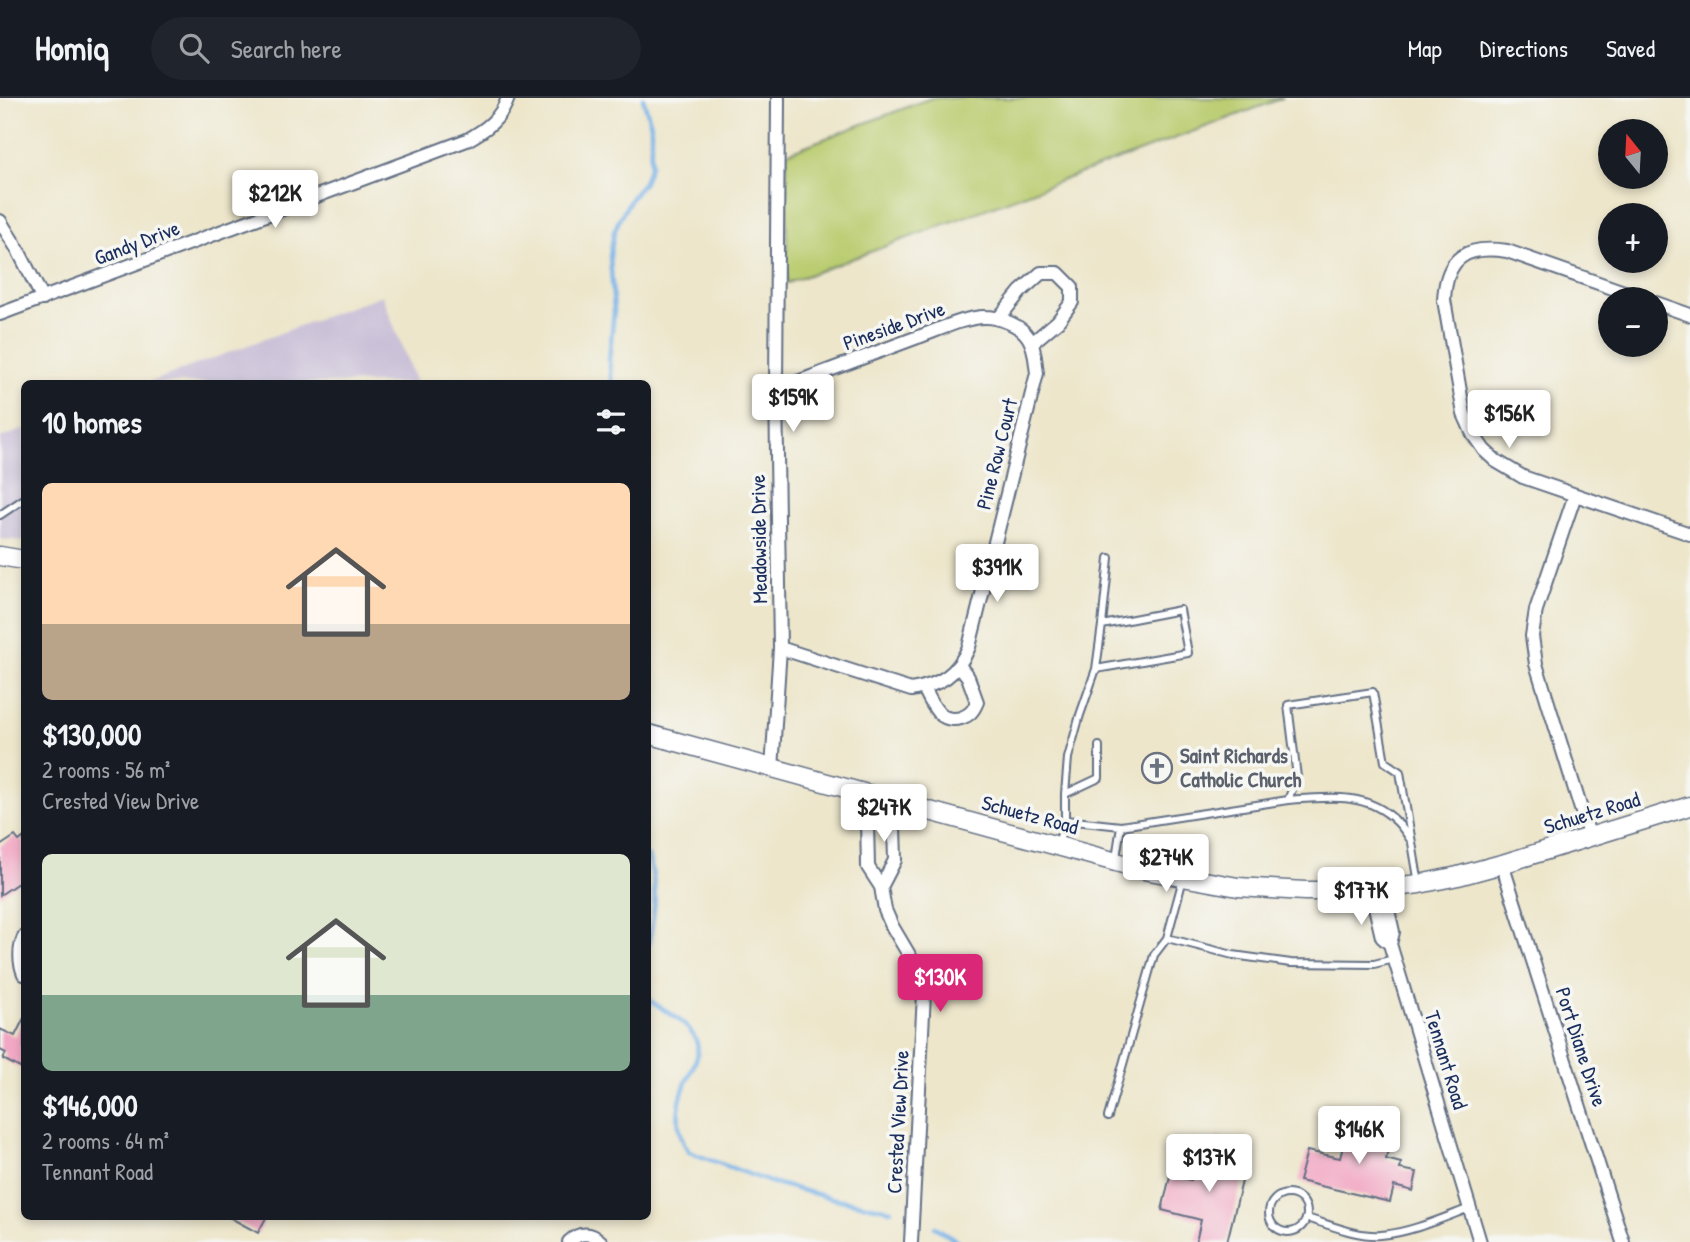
<!DOCTYPE html>
<html lang="en">
<head>
<meta charset="utf-8">
<style>
	body { margin:0; font-family:"Patrick Hand",sans-serif; background:#20242c; color:#f1f3f6; height:100vh; display:flex; flex-direction:column; font-size:26px; white-space:nowrap }
	* { box-sizing:border-box; margin:0 }
	p { font-size:23px; color:#9ea1a6 }
	.icon { flex:none; width:38px; height:38px; fill:none; stroke:currentColor; stroke-width:2; stroke-linecap:round; stroke-linejoin:round }
	.map { position:relative; flex:1; overflow:hidden }
	.drawer { position:absolute; left:21px; top:282px; width:630px; height:840px; display:flex; flex-direction:column; background:#171b24; border-radius:10px; box-shadow:0 4px 10px #0003 }
	.drawer>* { flex:none }
	.needle { width:46px; rotate:342deg }
	.tools { position:absolute; left:1598px; top:21px; display:grid; gap:14px }
	.tools a { display:grid; place-items:center; width:70px; height:70px; border-radius:50%; background:#171b24; box-shadow:0 4px 10px #0003; font-size:35px }
	.price { position:absolute; translate:-50% -60px; padding:0 16px; border-radius:7px; background:#fff; color:#222; font-size:23px; line-height:46px; filter:drop-shadow(0 2px 4px #0008) }
	.price::after { content:''; position:absolute; left:50%; top:42px; width:21px; height:16px; margin-left:-10px; background:inherit; clip-path:polygon(0 0,100% 0,50% 100%) }
	.price.current { background:#db2777; color:#fff }
	ul { padding:0; list-style:none }
	li { display:grid; align-content:center; gap:14px; height:371px; padding:0 21px }
	li span { display:grid; place-items:center; height:217px; border-radius:10px; color:#555 }
	li>.icon { margin-inline-start:auto }
	span .icon { width:126px; height:126px; fill:#fffc; stroke-width:1 }
	li b { font-size:30px }
	h2 { display:flex; justify-content:space-between; align-items:center; height:84px; padding:0 21px; font-size:30px }
	header { display:flex; align-items:center; gap:42px; box-sizing:border-box; height:98px; padding:0 35px; background:#171b24; border-bottom:2px solid #363941 }
	header strong { font-size:33px }
	nav { display:flex; gap:38px; margin-inline-start:auto; font-size:24px }
	.search { width:490px; height:63px; background:#20242c; display:flex; align-items:center; gap:18px; box-sizing:border-box; padding:0 24px; border-radius:38px; color:#9ea1a6; font-size:26px }
	.map>svg:first-child { display:block }
	.industrial { fill:#c9bfd7 }
	.green { fill:#bacc6f; stroke:#6a7e66; stroke-width:2 }
	.lines { fill:none; stroke-linecap:round; stroke-linejoin:round }
	.stream { stroke:#75b1e7; stroke-width:4.5 }
	.building { fill:#f2a8c4 }
	.lane-casing { stroke:#646f84; stroke-width:10 }
	.street-casing { stroke:#646f84; stroke-width:16 }
	.secondary-casing { stroke:#646f84; stroke-width:21 }
	.lane { stroke:#fff; stroke-width:6 }
	.street { stroke:#fff; stroke-width:12 }
	.secondary { stroke:#fff; stroke-width:18 }
	.labels { text-anchor:middle; stroke-width:7; stroke-linejoin:round; paint-order:stroke }
	.street-label { font-size:21px; fill:#1b2f5e; stroke:#f6f6f2 }
	.worship-label { font-size:21px; font-weight:bold; fill:#5b616d; stroke:#f6f6f2; text-anchor:start }
</style>
</head>
<body>
<header>
<strong>Homiq</strong>
<div class="search"><svg class="icon" aria-label="search" viewBox="0 0 24 24"><circle cx="10" cy="10" r="6"/><path d="M15 15l6 6"/></svg>Search here</div>
<nav><a>Map</a><a>Directions</a><a>Saved</a></nav>
</header>
<div class="map">
<svg width="1690" height="1144" viewBox="0 0 1690 1144">
	<rect width="100%" height="100%" fill="#f6f6f2"/>
	<filter id="ink" filterUnits="userSpaceOnUse"><feTurbulence type="fractalNoise" baseFrequency=".0143" numOctaves="2"/><feDisplacementMap in="SourceGraphic" scale="14" xChannelSelector="R" yChannelSelector="G"/><feConvolveMatrix kernelMatrix="1 2 1 2 8 2 1 2 1" color-interpolation-filters="sRGB"/></filter>
	<filter id="wash" filterUnits="userSpaceOnUse"><feTurbulence type="fractalNoise" baseFrequency=".00686" numOctaves="4" result="noise"/><feDisplacementMap in="SourceGraphic" scale="28" xChannelSelector="R" yChannelSelector="G"/><feGaussianBlur stdDeviation="1.57" result="paint"/><feColorMatrix in="noise" values="0 0 0 0 0 0 0 0 0 0 0 0 0 0 0 0 0 1.4 0 .05"/><feComposite in="paint" operator="in"/></filter>
	<g filter="url(#wash)">
		<rect width="100%" height="100%" fill="#ede6cb"/>
		<path class="industrial" d="M382 197 416 285H147Z
			M24 331V443L0 441V340Z"/>
		<path class="green" d="M931 0H1283L787 185V55Z"/>
		<g class="lines">
			<path class="stream" d="M612 285 609 262 614 213 610 158 614 134 620 120 632 99 644 84 650 68 651 50V27L643 0
				M648 758C659 793 655 813 648 848
				M648 899 651 903C665 913 684 922 693 937 705 955 691 970 685 987 676 1010 675 1033 689 1054L770 1084 831 1100 891 1112
				M935 1129 959 1144"/>
		</g>
		<g id="blocks">
			<path class="building" d="M15 738 19 743 24 739V781L0 797V748Z
				M24 920V972L3 961 6 955 0 952V931L15 938Z
				M1350 1021 1386 1030 1381 1051 1388 1052 1386 1061 1401 1065 1400 1071 1417 1074 1413 1093 1394 1088 1390 1104 1299 1083 1307 1053 1340 1060Z
				M1217 1039 1235 1043 1230 1067 1245 1071 1227 1144H1196L1201 1122 1162 1112 1170 1078 1191 1082 1193 1075 1201 1077 1205 1061 1211 1062Z
				M227 1118H267L258 1135Z"/>
		</g>
	</g>
	<g filter="url(#ink)">
		<use href="#blocks" fill-opacity="0" stroke="#646f84" stroke-width="2"/>
		<g class="lines">
			<g class="lane-casing">
				<path id="lane" d="M0 417 24 401
					M1102 527 1109 460
					M1065 696 1099 680V648
					M1288 702C1326 699 1368 693 1397 724 1402 729 1406 735 1410 741
					M1065 722 1121 728 1288 702 1297 679 1288 607 1373 594 1385 664 1400 674 1419 786
					M1058 746 1065 722V696L1068 660 1080 617 1096 571 1102 527 1180 512 1188 555 1096 571
					M1116 760 1121 728
					M1183 781 1167 840 1233 857 1291 865 1374 866 1394 861
					M1108 1019 1154 857 1167 840
					M1269 1115a19 19 0 1 1 38 0a19 19 0 1 1-38 0Z
					M1306 1120C1329 1126 1356 1139 1381 1137 1409 1135 1443 1120 1470 1110"/>
			</g>
			<g class="street-casing">
				<path id="street" d="M0 123 18 152 43 201
					M1644 201 1507 153C1466 147 1446 159 1444 202L1464 316 1473 336 1484 352 1496 363 1523 379 1690 436
					M1656 205 1690 217
					M0 216 467 42C485 32 501 21 508 0
					M998 221 1020 194 1041 175H1058L1072 189V204L1058 223 1032 245
					M776 292C823 274 871 257 918 239 936 233 967 218 986 219 997 219 1017 226 1025 235 1035 246 1035 262 1037 275L969 549C957 577 940 587 911 592L780 550
					M1575 397 1536 512 1532 538 1536 566 1590 740
					M924 590C932 606 939 626 961 620 970 617 973 613 977 604L968 579 959 567
					M772 671 780 550 776 292 778 0
					M1502 766 1623 1144
					M881 789 868 769 867 722 888 703 894 728 895 762 881 789 885 812 892 828 918 872 924 896 911 1144
					M1383 790 1393 834 1390 846 1480 1144
					M1371 792 1382 839 1390 846
					M24 839C19 850 19 864 24 876
					M569 1144C579 1134 591 1134 601 1144"/>
			</g>
			<g class="secondary-casing">
				<path id="secondary" d="M0 458 24 462
					M648 636 1149 773 1238 789 1305 793H1339L1371 792 1419 786 1458 778 1502 766 1690 708"/>
			</g>
			<use href="#lane" class="lane"/>
			<use href="#street" class="street"/>
			<use href="#secondary" class="secondary"/>
		</g>
	</g>
	<defs>
		<g id="church-ring" transform="scale(1.575)"><circle r="9.5" fill="#f6f6f2" stroke="#6b7280" stroke-width="1.5"/><path d="M-1.2-6h2.4v3.5h3.3v2.4h-3.3V6h-2.4V-.1h-3.3v-2.4h3.3Z" fill="#6b7280"/></g>
	</defs>
	<g fill-rule="evenodd">
		<use href="#church-ring" x="1157" y="670"/>
	</g>
	<g class="labels">
		<g class="street-label">
			<text transform="translate(137 145) rotate(-21)" y="7">Gandy Drive</text>
			<text transform="translate(894 228) rotate(-20)" y="7">Pineside Drive</text>
			<text transform="translate(997 356) rotate(-76)" y="7">Pine Row Court</text>
			<text transform="translate(759 441) rotate(-91)" y="7">Meadowside Drive</text>
			<text transform="translate(1592 715) rotate(-17)" y="7">Schuetz Road</text>
			<text transform="translate(1030 717) rotate(15)" y="7">Schuetz Road</text>
			<text transform="translate(1581 949) rotate(72)" y="7">Port Diane Drive</text>
			<text transform="translate(1446 962) rotate(73)" y="7">Tennant Road</text>
			<text transform="translate(898 1024) rotate(-87)" y="7">Crested View Drive</text>
		</g>
		<g class="worship-label">
			<text x="1180" y="665">Saint Richards<tspan x="1180" dy="24">Catholic Church</tspan></text>
		</g>
	</g>
</svg>
<div class="tools">
<a><svg class="needle" viewBox="-14 -14 28 28"><path d="M0-13l5 13h-10z" fill="#e53935"/><path d="M0 13l5-13h-10z" fill="#9ea1a6"/></svg></a>
<a>+</a>
<a>−</a>
</div>
<b class="price" style="left:275px;top:132px">$212K</b>
<b class="price" style="left:793px;top:336px">$159K</b>
<b class="price" style="left:1509px;top:352px">$156K</b>
<b class="price" style="left:997px;top:506px">$391K</b>
<b class="price" style="left:884px;top:746px">$247K</b>
<b class="price" style="left:1166px;top:796px">$274K</b>
<b class="price" style="left:1361px;top:829px">$177K</b>
<b class="price current" style="left:940px;top:916px">$130K</b>
<b class="price" style="left:1359px;top:1068px">$146K</b>
<b class="price" style="left:1209px;top:1096px">$137K</b>
<section class="drawer">
<h2>10 homes<svg class="icon" aria-label="filters" viewBox="0 0 24 24"><path d="M4 7h16M4 17h16"/><circle cx="9" cy="7" r="2"/><circle cx="15" cy="17" r="2"/></svg></h2>
<ul>
<li><span style="background:linear-gradient(#ffd9b3 65%,#b9a48a 0)"><svg class="icon" aria-label="home" viewBox="0 0 24 24"><path d="M3 11l9-7 9 7M6 9v11h12V9"/></svg></span><div><b>$130,000</b><p>2 rooms · 56 m²</p><p>Crested View Drive</p></div></li>
<li><span style="background:linear-gradient(#dfe7d0 65%,#7fa58c 0)"><svg class="icon" aria-label="home" viewBox="0 0 24 24"><path d="M3 11l9-7 9 7M6 9v11h12V9"/></svg></span><div><b>$146,000</b><p>2 rooms · 64 m²</p><p>Tennant Road</p></div></li>
</ul>
</section>
</div>
</body>
</html>
